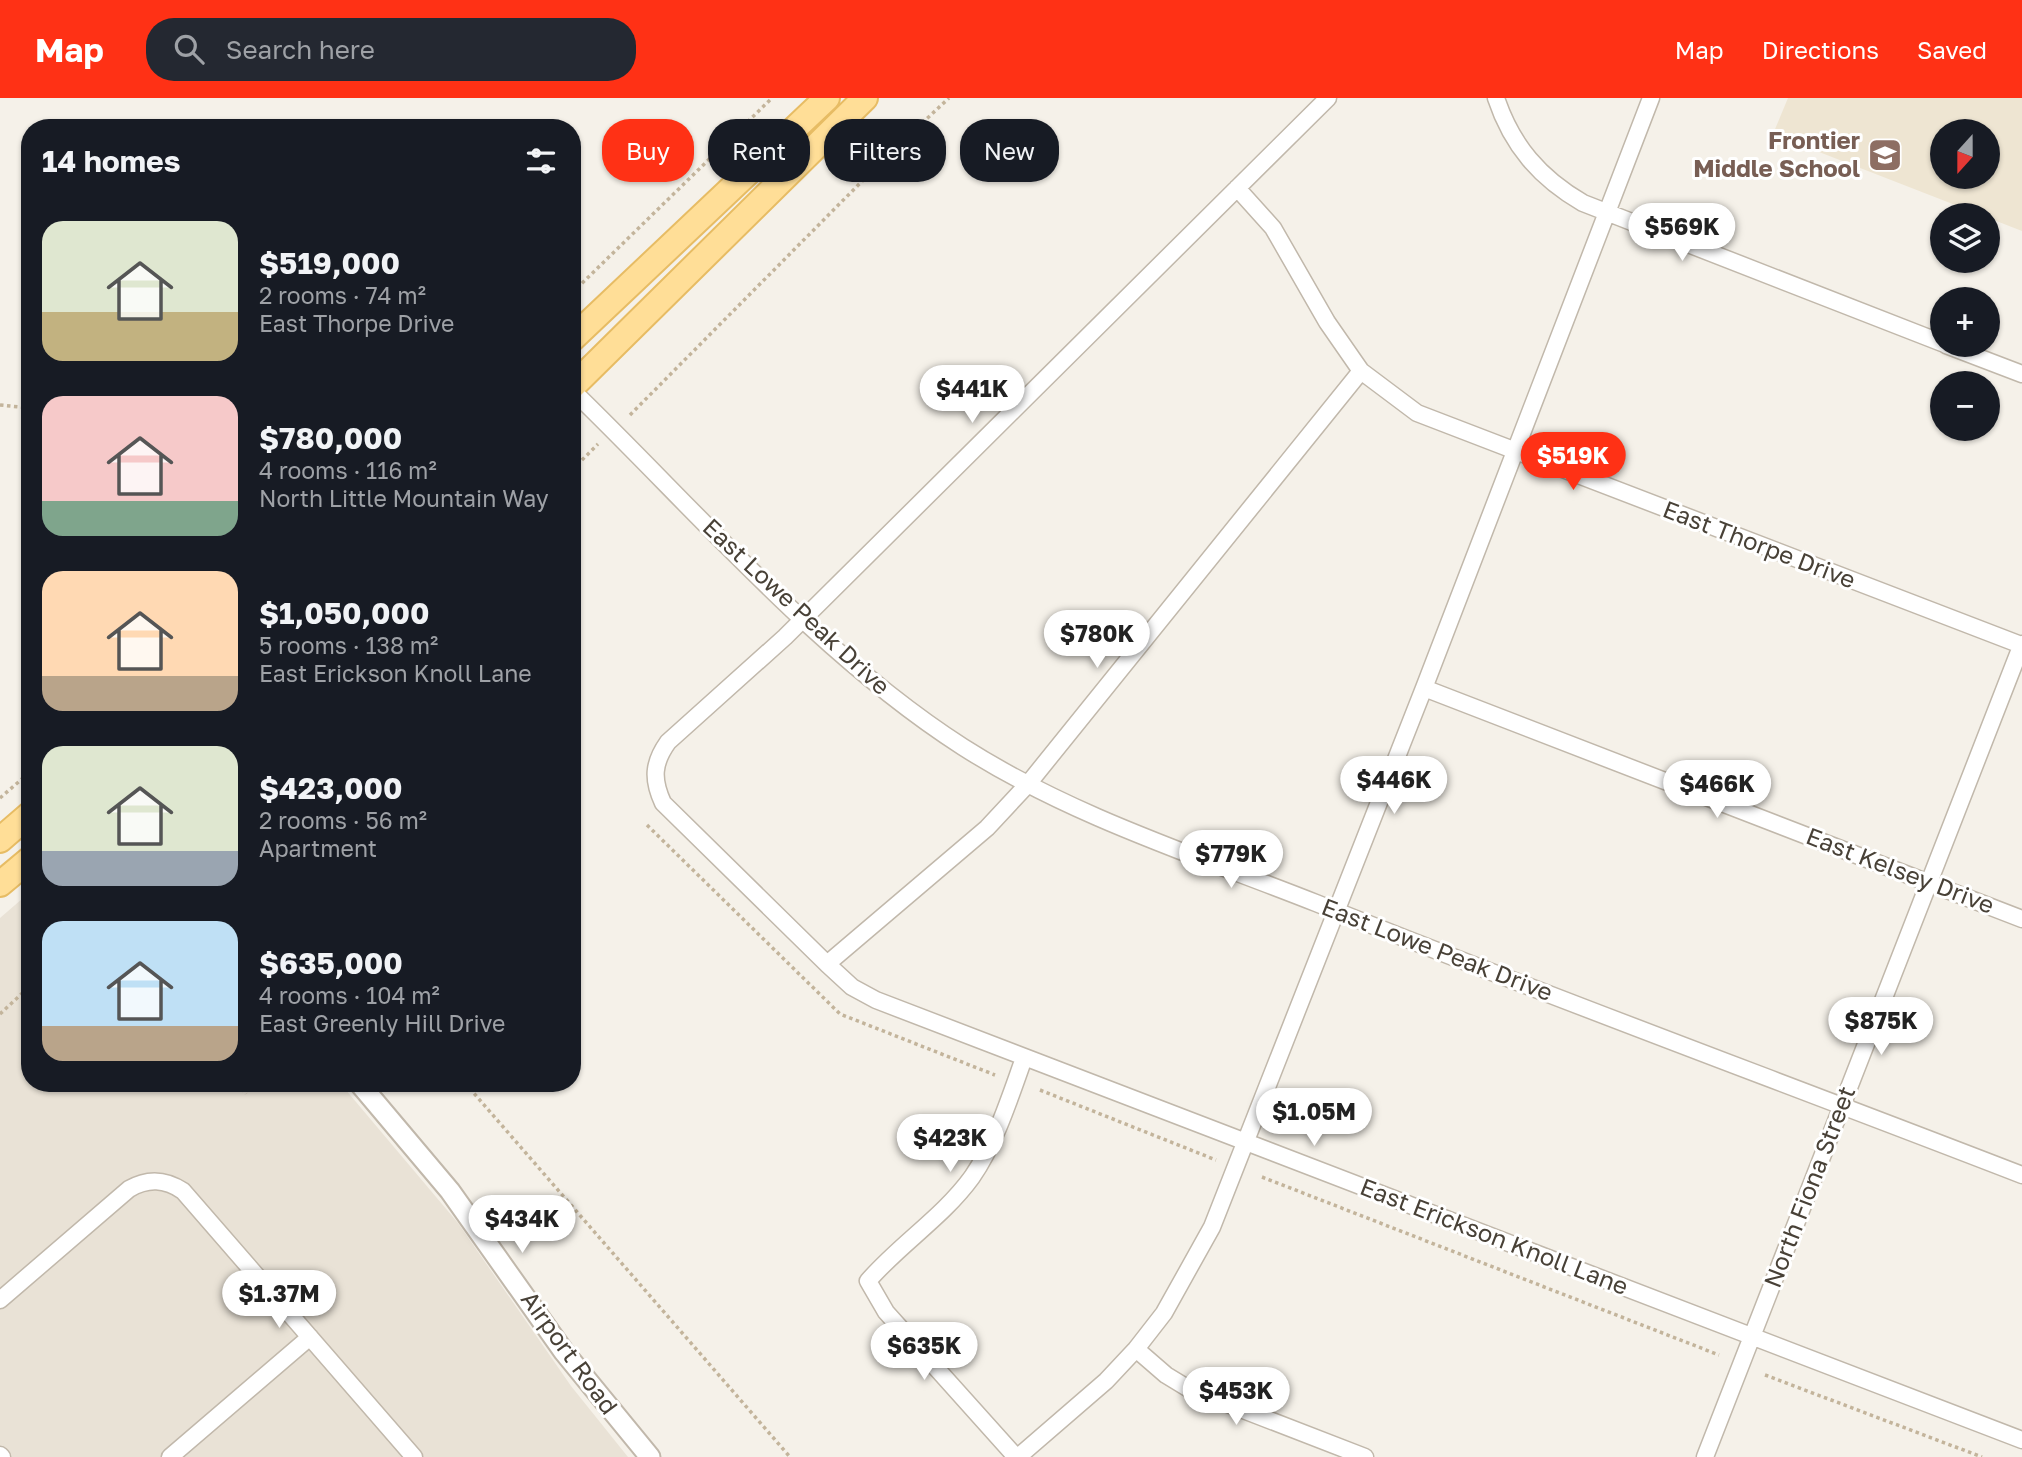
<!DOCTYPE html>
<html lang="en">
<head>
<meta charset="utf-8">
<style>
	body { margin:0; font-family:"Golos Text",sans-serif; background:#242831; color:#f1f3f6; height:100vh; display:flex; flex-direction:column; font-size:26px; white-space:nowrap }
	* { box-sizing:border-box; margin:0 }
	p { font-size:23px; color:#9ea1a6 }
	.icon { flex:none; width:38px; height:38px; fill:none; stroke:currentColor; stroke-width:2; stroke-linecap:round; stroke-linejoin:round }
	.map { position:relative; flex:1; overflow:hidden }
	.details { position:absolute; left:21px; top:21px; width:560px; height:973px; display:flex; flex-direction:column; background:#171b24; border-radius:28px; box-shadow:0 2px 5px #0004 }
	.details>* { flex:none }
	.top-card { position:absolute; left:602px; top:21px; width:665px; height:63px; display:flex; gap:14px }
	.needle { width:46px; rotate:201deg }
	.controls { position:absolute; left:1930px; top:21px; display:grid; gap:14px }
	.controls a { display:grid; place-items:center; width:70px; height:70px; border-radius:50%; background:#171b24; box-shadow:0 2px 5px #0004; font-size:35px }
	.price { position:absolute; translate:-50% -60px; padding:0 16px; border-radius:24px; background:#fff; color:#222; font-size:23px; line-height:46px; filter:drop-shadow(0 2px 4px #0008) }
	.price::after { content:''; position:absolute; left:50%; top:42px; width:21px; height:16px; margin-left:-10px; background:inherit; clip-path:polygon(0 0,100% 0,50% 100%) }
	.price.selected { background:#ff3115; color:#fff }
	ul { padding:0; list-style:none }
	li { display:flex; align-items:center; gap:21px; height:175px; padding:0 21px }
	li span { display:grid; place-items:center; flex:none; width:196px; height:140px; border-radius:21px; color:#555 }
	li>.icon { margin-inline-start:auto }
	span .icon { width:84px; height:84px; fill:#fffc; stroke-width:1 }
	li b { font-size:30px }
	h2 { display:flex; justify-content:space-between; align-items:center; height:84px; padding:0 21px; font-size:30px }
	.chip { padding:0 24px; border-radius:28px; background:#171b24; box-shadow:0 2px 5px #0004; font-size:24px; line-height:63px }
	.chip.selected { background:#ff3115; color:#fff }
	header { display:flex; align-items:center; gap:42px; box-sizing:border-box; height:98px; padding:0 35px; background:#ff3115; color:#fff }
	header strong { font-size:33px }
	nav { display:flex; gap:38px; margin-inline-start:auto; font-size:24px }
	.search { width:490px; height:63px; background:#242831; display:flex; align-items:center; gap:18px; box-sizing:border-box; padding:0 24px; border-radius:28px; color:#9ea1a6; font-size:26px }
	.map>svg:first-child { display:block }
	.residential { fill:#e9e2d6 }
	.education { fill:#eee5d2; fill-rule:evenodd }
	.lines { fill:none; stroke-linecap:round; stroke-linejoin:round }
	.minor-casing { stroke:#c1b8ab; stroke-width:19 }
	.tertiary-casing { stroke:#c1b8ab; stroke-width:23 }
	.primary-casing { stroke:#e7bc64; stroke-width:28 }
	.path { stroke:#c3b49b; stroke-width:3.5; stroke-dasharray:3.5 3.5; stroke-linecap:butt }
	.minor { stroke:#fff; stroke-width:16 }
	.tertiary { stroke:#fff; stroke-width:19 }
	.primary { stroke:#ffde97; stroke-width:24 }
	.labels { text-anchor:middle; stroke-width:6; stroke-linejoin:round; paint-order:stroke }
	.education-label { font-size:24px; font-weight:bold; fill:#785e54; stroke:#fff; text-anchor:end }
	.street-label { font-size:24px; fill:#484137; stroke:#fff }
</style>
</head>
<body>
<header>
<strong>Map</strong>
<div class="search"><svg class="icon" aria-label="search" viewBox="0 0 24 24"><circle cx="10" cy="10" r="6"/><path d="M15 15l6 6"/></svg>Search here</div>
<nav><a>Map</a><a>Directions</a><a>Saved</a></nav>
</header>
<div class="map">
<svg width="2022" height="1359" viewBox="0 0 2022 1359">
	<rect width="100%" height="100%" fill="#f5f1e9"/>
	<path class="residential" d="M30 794V985H340L458 1125 571 1288 628 1359H0V820Z"/>
	<path class="education" d="M1788 0H2022V133L1773 36ZM1942 33H1988V79H1942Z"/>
	<g class="lines">
		<g class="minor-casing">
			<path id="minor" d="M1328 0 785 539 668 644C653 665 652 681 663 705L827 866 852 889 876 902 2022 1342
				M1496 0C1512 48 1540 80 1583 105L1942 245
				M1237 90 1273 130 1327 224 1361 273 1417 315 2021 547
				M1946 247 2022 276
				M572 292C696 412 818 556 963 649 1071 718 1197 758 1316 805 1550 899 1787 986 2022 1077
				M1424 590 2022 821
				M827 866 987 730 1028 686 1361 273
				M0 1202 129 1091C148 1080 165 1081 183 1093L414 1359
				M1136 1251 1166 1277 1189 1291 1365 1359
				M0 1357 2 1359
				M170 1359 310 1239
				M1016 1359 886 1214 868 1183C900 1146 943 1119 972 1079 996 1044 1010 999 1024 960
				M1018 1359 1106 1283 1136 1251 1164 1215 1212 1129 1424 590 1651 0
				M1705 1359 2022 546"/>
		</g>
		<g class="tertiary-casing">
			<path id="tertiary" d="M359 985 450 1093 564 1254 650 1359"/>
		</g>
		<g class="primary-casing">
			<path id="primary" d="M572 241 827 0
				M572 289 865 0
				M0 742 30 716
				M0 786 30 761"/>
		</g>
		<path class="path" d="M572 195 772 0
			M0 307 30 310
			M630 317 890 55 949 0
			M572 372 598 346
			M0 700 30 674
			M647 727 840 916 995 977
			M0 916 30 888
			M237 985 246 996
			M465 985 790 1359
			M1040 992 1216 1062
			M1262 1079 1719 1257
			M1765 1277 1982 1359"/>
		<use href="#minor" class="minor"/>
		<use href="#tertiary" class="tertiary"/>
		<use href="#primary" class="primary"/>
	</g>
	<defs>
		<g id="school-square" transform="scale(1.75)"><rect x="-9" y="-9" width="18" height="18" rx="4" fill="#8d6e63" stroke="#fff"/><path d="M0-5L7-2L0 1L-7-2ZM-4 1L0 2.5L4 1V4Q0 6-4 4Z" fill="#fff"/></g>
	</defs>
	<g fill-rule="evenodd">
		<use href="#school-square" x="1885" y="57"/>
	</g>
	<g class="labels">
		<g class="education-label">
			<text x="1860" y="51">Frontier<tspan x="1860" dy="28">Middle School</tspan></text>
		</g>
		<g class="street-label">
			<text transform="translate(1759 447) rotate(21)" y="8">East Thorpe Drive</text>
			<text transform="translate(796 509) rotate(43)" y="8">East Lowe Peak Drive</text>
			<text transform="translate(1900 773) rotate(21)" y="8">East Kelsey Drive</text>
			<text transform="translate(1437 852) rotate(21)" y="8">East Lowe Peak Drive</text>
			<text transform="translate(1810 1089) rotate(-69)" y="8">North Fiona Street</text>
			<text transform="translate(1494 1139) rotate(21)" y="8">East Erickson Knoll Lane</text>
			<text transform="translate(569 1255) rotate(54)" y="8">Airport Road</text>
		</g>
	</g>
</svg>
<div class="controls">
<a><svg class="needle" viewBox="-14 -14 28 28"><path d="M0-13l5 13h-10z" fill="#e53935"/><path d="M0 13l5-13h-10z" fill="#9ea1a6"/></svg></a>
<a><svg class="icon" aria-label="layers" viewBox="0 0 24 24"><path d="M12 4l9 5-9 5-9-5zM3 14l9 5 9-5"/></svg></a>
<a>+</a>
<a>−</a>
</div>
<b class="price" style="left:1682px;top:165px">$569K</b>
<b class="price" style="left:972px;top:327px">$441K</b>
<b class="price selected" style="left:1573px;top:394px">$519K</b>
<b class="price" style="left:1097px;top:572px">$780K</b>
<b class="price" style="left:1394px;top:718px">$446K</b>
<b class="price" style="left:1717px;top:722px">$466K</b>
<b class="price" style="left:1231px;top:792px">$779K</b>
<b class="price" style="left:1881px;top:959px">$875K</b>
<b class="price" style="left:1314px;top:1050px">$1.05M</b>
<b class="price" style="left:950px;top:1076px">$423K</b>
<b class="price" style="left:522px;top:1157px">$434K</b>
<b class="price" style="left:279px;top:1232px">$1.37M</b>
<b class="price" style="left:924px;top:1284px">$635K</b>
<b class="price" style="left:1236px;top:1329px">$453K</b>
<div class="top-card">
<a class="chip selected">Buy</a>
<a class="chip">Rent</a>
<a class="chip">Filters</a>
<a class="chip">New</a>
</div>
<section class="details">
<h2>14 homes<svg class="icon" aria-label="filters" viewBox="0 0 24 24"><path d="M4 7h16M4 17h16"/><circle cx="9" cy="7" r="2"/><circle cx="15" cy="17" r="2"/></svg></h2>
<ul>
<li><span style="background:linear-gradient(#dfe7d0 65%,#c2b280 0)"><svg class="icon" aria-label="home" viewBox="0 0 24 24"><path d="M3 11l9-7 9 7M6 9v11h12V9"/></svg></span><div><b>$519,000</b><p>2 rooms · 74 m²</p><p>East Thorpe Drive</p></div></li>
<li><span style="background:linear-gradient(#f6c9c9 75%,#7fa58c 0)"><svg class="icon" aria-label="home" viewBox="0 0 24 24"><path d="M3 11l9-7 9 7M6 9v11h12V9"/></svg></span><div><b>$780,000</b><p>4 rooms · 116 m²</p><p>North Little Mountain Way</p></div></li>
<li><span style="background:linear-gradient(#ffd9b3 75%,#b9a48a 0)"><svg class="icon" aria-label="home" viewBox="0 0 24 24"><path d="M3 11l9-7 9 7M6 9v11h12V9"/></svg></span><div><b>$1,050,000</b><p>5 rooms · 138 m²</p><p>East Erickson Knoll Lane</p></div></li>
<li><span style="background:linear-gradient(#dfe7d0 75%,#9aa5b1 0)"><svg class="icon" aria-label="home" viewBox="0 0 24 24"><path d="M3 11l9-7 9 7M6 9v11h12V9"/></svg></span><div><b>$423,000</b><p>2 rooms · 56 m²</p><p>Apartment</p></div></li>
<li><span style="background:linear-gradient(#bfe0f5 75%,#b9a48a 0)"><svg class="icon" aria-label="home" viewBox="0 0 24 24"><path d="M3 11l9-7 9 7M6 9v11h12V9"/></svg></span><div><b>$635,000</b><p>4 rooms · 104 m²</p><p>East Greenly Hill Drive</p></div></li>
</ul>
</section>
</div>
</body>
</html>
